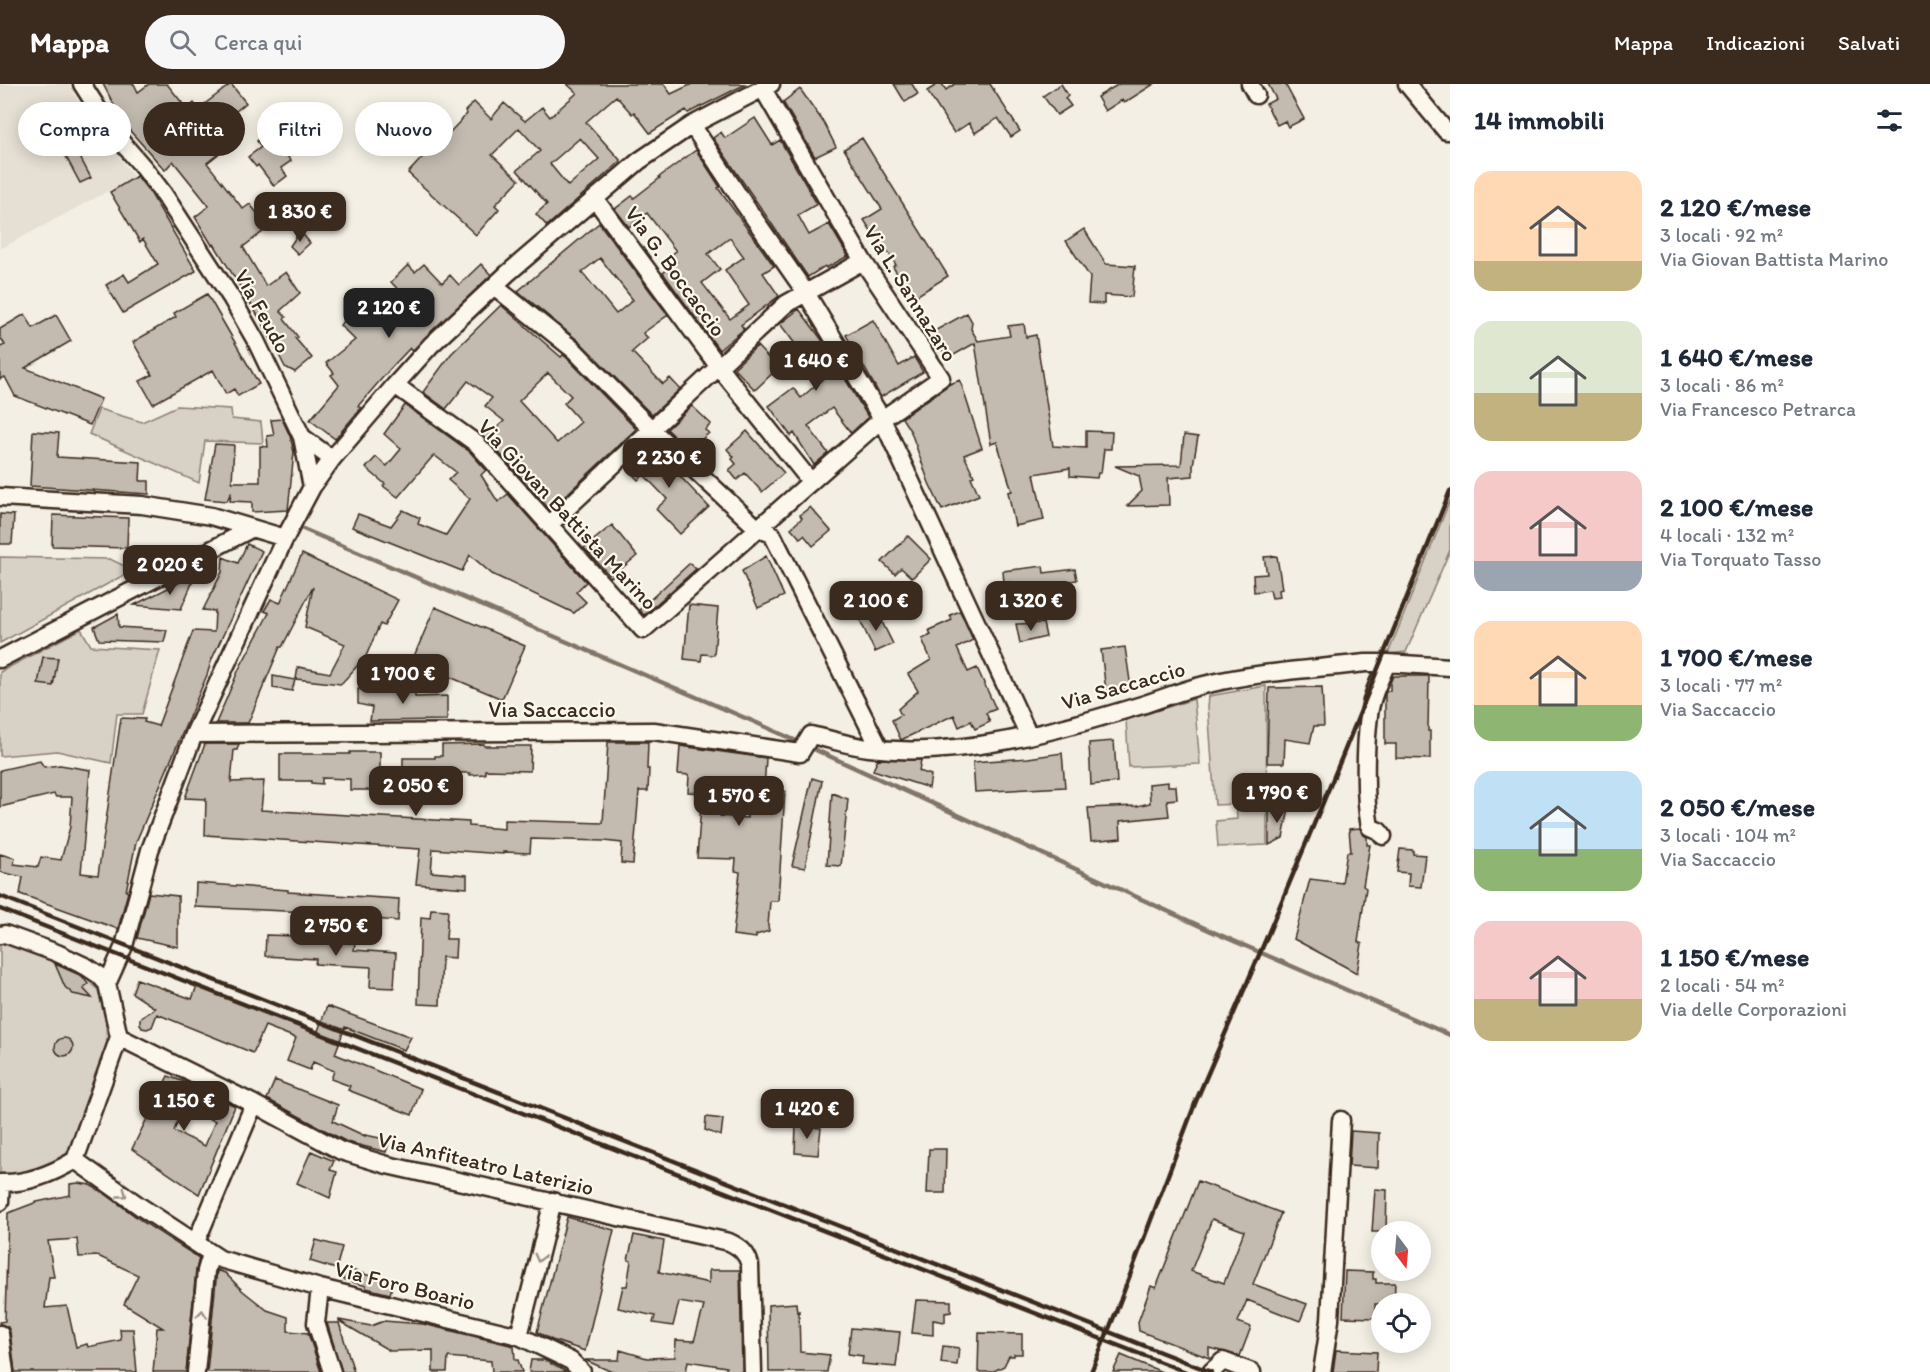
<!DOCTYPE html>
<html lang="it">
<head>
<meta charset="utf-8">
<style>
	body { margin:0; font-family:Itim,sans-serif; background:#f6f6f7; color:#1f2937; height:100vh; display:flex; flex-direction:column; font-size:22px; white-space:nowrap }
	* { box-sizing:border-box; margin:0 }
	p { font-size:20px; color:#747a83 }
	.icon { flex:none; width:33px; height:33px; fill:none; stroke:currentColor; stroke-width:2; stroke-linecap:round; stroke-linejoin:round }
	.map { position:relative; flex:1; overflow:hidden }
	.drawer { display:flex; flex-direction:column; background:#fff; width:480px }
	.drawer>* { flex:none }
	.banner { position:absolute; left:18px; top:18px; width:570px; height:54px; display:flex; gap:12px }
	.needle { width:39px; rotate:164deg }
	.controls { position:absolute; left:1371px; top:1137px; display:grid; gap:12px }
	.controls a { display:grid; place-items:center; width:60px; height:60px; border-radius:50%; background:#fff; box-shadow:0 3px 15px #0003; font-size:30px }
	.price { position:absolute; translate:-50% -51px; padding:0 14px; border-radius:12px; background:#3b2a1e; color:#fff; font-size:20px; line-height:39px; filter:drop-shadow(0 2px 3px #0008) }
	.price::after { content:''; position:absolute; left:50%; top:36px; width:18px; height:14px; margin-left:-9px; background:inherit; clip-path:polygon(0 0,100% 0,50% 100%) }
	.price.selected { background:#222; color:#fff }
	ul { padding:0; list-style:none }
	li { display:flex; align-items:center; gap:18px; height:150px; padding:0 24px }
	li span { display:grid; place-items:center; flex:none; width:168px; height:120px; border-radius:18px; color:#555 }
	li>.icon { margin-inline-start:auto }
	span .icon { width:72px; height:72px; fill:#fffc; stroke-width:1 }
	li b { font-size:26px }
	h2 { display:flex; justify-content:space-between; align-items:center; height:72px; padding:0 24px; font-size:26px }
	.pill { padding:0 21px; border-radius:27px; background:#fff; box-shadow:0 3px 15px #0003; font-size:21px; line-height:54px }
	.pill.selected { background:#3b2a1e; color:#fff }
	header { display:flex; align-items:center; gap:36px; box-sizing:border-box; height:84px; padding:0 30px; background:#3b2a1e; color:#fff }
	header strong { font-size:28px }
	nav { display:flex; gap:33px; margin-inline-start:auto; font-size:21px }
	.search { width:420px; height:54px; background:#f6f6f7; display:flex; align-items:center; gap:15px; box-sizing:border-box; padding:0 21px; border-radius:33px; color:#747a83; font-size:22px }
	main { display:flex; flex:1; min-height:0 }
	.map>svg:first-child { display:block }
	.built { fill:#e5dfd4 }
	.green { fill:#d8d1c6; stroke:#8a7e72; stroke-width:1.5 }
	.lines { fill:none; stroke-linecap:round; stroke-linejoin:round }
	.stream { stroke:#817468; stroke-width:4.5 }
	.building { fill:#c3bbb0; stroke:#3b2a1e; stroke-width:1.5; fill-rule:evenodd }
	.minor-casing { stroke:#3b2a1e; stroke-width:21 }
	.minor { stroke:#fbf7ec; stroke-width:16 }
	.rail { stroke:#3b2a1e; stroke-width:4.5 }
	.oneway { stroke:#9b9085 }
	.labels { text-anchor:middle; stroke-width:4.5; stroke-linejoin:round; paint-order:stroke }
	.street-label { font-size:22px; fill:#3b2a1e; stroke:#fbf7ec }
</style>
</head>
<body>
<header>
<strong>Mappa</strong>
<div class="search"><svg class="icon" aria-label="search" viewBox="0 0 24 24"><circle cx="10" cy="10" r="6"/><path d="M15 15l6 6"/></svg>Cerca qui</div>
<nav><a>Mappa</a><a>Indicazioni</a><a>Salvati</a></nav>
</header>
<main>
<div class="map">
<svg width="1450" height="1288" viewBox="0 0 1450 1288">
	<rect width="100%" height="100%" fill="#f3efe4"/>
	<filter id="ink" filterUnits="userSpaceOnUse"><feTurbulence type="fractalNoise" baseFrequency=".0167" numOctaves="2"/><feDisplacementMap in="SourceGraphic" scale="12" xChannelSelector="R" yChannelSelector="G"/><feConvolveMatrix kernelMatrix="1 2 1 2 8 2 1 2 1" color-interpolation-filters="sRGB"/></filter>
	<g filter="url(#ink)">
		<path class="built" d="M0 0H69L77 15 134 93 0 165Z"/>
		<path class="green" d="M177 322 231 325 232 335 261 338 263 359 205 357 199 399 89 350 99 325 142 338Z
			M1450 416V466L1406 568 1388 570Z
			M0 473 110 475 133 486 0 559Z
			M81 545 91 562 160 566 142 630H117L111 679 57 667 0 672V588Z
			M1266 602 1267 761 1218 763 1216 737 1237 735 1236 720 1215 721 1208 622 1209 612Z
			M1194 615 1200 680 1129 683 1126 636Z
			M0 858 18 860 86 894 98 906 106 937 107 969 72 1070 42 1087 0 1093Z"/>
		<g class="lines">
			<path class="stream" d="M303 445 757 639 1211 847 1450 951"/>
		</g>
		<path class="building" d="M103 0H134L138 8 149 0H167L187 25 194 19 198 25 231 0 246 19 213 46 226 64 207 79 243 125 250 120 257 129 275 115 286 130 243 163 266 202 286 188 300 209 280 227 286 233 284 235 298 253 295 254 312 274 295 288 285 283 263 240 214 160 212 161 195 133 209 122 173 77 165 86 124 40Z
			M567 0H664L671 10 692 0H746L688 29 686 26 650 49 634 28 632 30 616 12 586 38 621 77 547 142 536 130 547 120 517 86 540 67 519 44 492 71 519 96 495 121 499 125 476 151 408 89 431 64 433 66 467 30 465 27 474 18 491 35 504 19 525 37 542 23 550 33 577 9ZM580 54 599 75 568 102 550 80Z
			M894 0H912L918 10 905 18Z
			M938 0H942L946 6 955 0H990L1020 47 1011 53 998 34 975 49 969 39 954 49 927 7Z
			M1061 0 1068 11 1065 14 1071 22 1057 31 1043 12Z
			M1119 0H1154L1124 19 1122 16 1105 27 1097 13Z
			M1268 0H1285L1304 35 1288 43 1285 37 1277 41 1266 20 1276 15Z
			M800 5 824 39 836 63 815 73 783 18Z
			M755 34 772 61 780 56 817 120 798 131 809 151 829 140 848 172 826 184 825 182 808 193 713 54 721 48 725 54Z
			M268 48 291 77 281 84 287 92 274 102 258 81 256 83 248 73 261 63 257 57Z
			M862 54 948 192 910 216 895 193 898 191 893 183 896 181 876 148 873 150 864 136 882 125 844 65Z
			M74 62 91 94 80 99 63 67Z
			M696 66 720 103 718 104 774 182 763 189 779 212 741 241 744 245 719 266 663 189 677 178 671 171 676 167 647 129 629 143 615 125 632 112 634 114 660 94 659 93ZM730 154 744 173 725 186 749 221 730 235 702 199 720 185 708 170Z
			M137 92 151 110 196 187 123 229 106 201 124 190 129 198 158 180 143 155 140 158 110 108Z
			M599 139 668 231 643 249 648 254 632 268 663 300 670 294 680 305 652 331 581 259 518 207ZM600 174 633 216 616 230 582 188Z
			M1084 145 1106 180 1135 182 1132 213 1104 211V220L1088 219 1090 193 1066 157Z
			M300 147 310 159 298 170 290 162Z
			M424 180 442 199 450 191 459 201 481 180 491 191 412 267 410 264 391 284 358 322 361 324 335 355 310 336 339 301 331 291 334 289 326 279 355 256 340 241 360 222 378 241 406 214 391 198 408 181 415 188Z
			M207 210 259 300 238 312 234 305 226 310 213 286 153 320 140 297 152 291 133 258 176 233 174 229Z
			M501 221 561 273 563 271 567 274 636 345 550 426 486 354 504 337 485 322 492 314 468 297 446 325 423 308 451 270ZM548 289 571 312 564 319 581 338 557 359 519 317Z
			M799 225 822 256 868 333 851 349 832 324 808 342 828 369 814 381 794 349 791 352 769 322 793 304 801 314 826 292 807 271 805 273 780 240Z
			M967 229 972 238 971 245 978 257 1010 252 1008 242 1024 240 1026 253 1036 251 1053 362 1086 364V347L1112 348 1111 365H1104L1101 389H1098L1097 394 1070 392V384L1034 390 1044 436 1015 442 1008 408 1012 407 997 358 991 360 975 259 947 275 942 265 939 267 929 250Z
			M25 230 33 244 56 231 71 257 25 284 101 315 90 341 15 312 5 293 0 295V263L5 261 0 253V245Z
			M873 236 899 282 914 273 923 288 881 313 846 251Z
			M757 262 778 284 755 306 734 284Z
			M960 296 982 364 964 371 974 392 971 393 979 411 942 426 929 399 911 348 902 334 950 300Z
			M405 321 470 368 486 386 481 391 498 418 508 410 586 498 576 508 586 518 574 529 492 490 470 471 462 487 352 443 358 430 391 442 403 426 420 434 418 440 446 451 470 415 448 396 456 388 434 371 398 413 383 402 385 400 366 384 376 373 387 382 401 365 384 350Z
			M692 322 711 340 705 346 709 349 701 356 708 364 698 375 667 345Z
			M282 335 290 352 294 368 288 426 252 428V418L230 417 231 408 227 417 205 415 215 360 234 361 232 398H260V362L268 363 267 352 274 351 271 336Z
			M33 347 59 349 57 373 141 378 140 397H149V410L30 402Z
			M747 347 784 389 762 408 745 389 737 396 729 386 736 380 732 375 734 373 727 365Z
			M1184 351 1198 353 1193 381V392L1168 394 1169 421 1127 422 1142 407 1139 392 1115 382 1181 381Z
			M651 360 676 383 673 385 709 423 680 450 656 425 667 415 644 391 638 396 626 383Z
			M810 423 831 447 813 462 804 451 800 454 791 444 802 434 800 431Z
			M0 430 14 431 12 460H0Z
			M53 431 128 434 127 464 52 462Z
			M612 441 637 472 611 493 584 464Z
			M908 452 931 475 912 494 901 484 895 490 882 478Z
			M247 460 262 467 212 575 207 591 136 758 126 807 128 808 118 845 20 810 23 793 0 788V770L15 774 14 780 38 783 41 773 61 776 70 743 72 713H56L54 710 0 723V686L40 677 44 683 60 681 90 686 81 789 98 791 121 634 145 635 144 638 158 642 193 547 214 548 215 527 203 526 222 488 223 473 238 479Z
			M302 470 398 516 384 542 380 540 366 572 341 600 296 595 298 583 330 589 345 560 305 543 313 503 282 563H280L248 639H216L239 585 269 529 264 527 271 515 280 519Z
			M766 472 784 512 758 524 742 487Z
			M1277 472 1282 505 1279 506 1280 513 1272 514 1270 506 1254 508 1253 491 1267 490 1264 473Z
			M690 479 696 485 644 531 639 526Z
			M1043 482 1044 489 1075 485 1077 496 1051 500 1053 517 1015 523 1011 498 1004 499 1003 487Z
			M196 490 181 525 134 521Z
			M689 521 718 524 714 571 702 570 701 577 684 575Z
			M435 523 525 562 502 615 412 577Z
			M960 527 973 556 957 564 968 588 977 584 996 625 986 629 990 638 975 645 971 637 959 643 954 631 901 656 892 636 901 631 898 625 918 607 908 590 931 576 922 555 931 551 929 546 952 536 950 531Z
			M877 528 893 560 875 568 860 536Z
			M118 530 119 543 167 546 164 558 99 556 94 543Z
			M1043 539 1046 553 1020 559 1016 540Z
			M1125 563 1131 604 1106 607 1101 566Z
			M43 573 58 574 53 602 38 600Z
			M273 592 295 596 292 607 273 604Z
			M1393 592H1429L1428 647H1430V675L1396 674V660H1385V610L1386 607H1390V599Z
			M1322 603 1324 642H1314L1310 659 1285 655 1284 679H1267L1269 604Z
			M415 604V613L447 612V636L370 637 372 623 358 620V605Z
			M1114 657 1117 698 1091 701 1089 659Z
			M608 658H648L647 685H649L648 707H639L633 780 621 779 622 759 604 757 531 755 530 769 503 768V770L433 765 431 788 467 791V804L416 800 420 765 205 751 206 715 185 714 205 660H239L237 666H234L231 698 264 697 261 726 469 738V742L504 745V736L603 739Z
			M484 660V662H531L530 687 485 686V690L470 691V689L403 688V674H435V672H442V661Z
			M680 662 766 674 764 705 785 707 778 817H770L768 842 769 847 756 851V854L733 851 740 788 735 787 736 775 697 774 702 709 688 708 689 691 678 690ZM723 695 749 697 747 734 720 732Z
			M350 668H380V706H350V695L322 694V700L311 699V697H280V670H350Z
			M1062 669 1065 703 975 708 973 678 1028 674Z
			M878 675 921 676 919 687 931 691 929 704 873 686Z
			M812 694 822 697 805 784 792 782Z
			M1168 698V702H1176L1177 715 1167 716 1169 732 1120 737 1121 754 1091 757 1088 724 1137 722 1150 719 1149 700Z
			M832 709 848 715 841 782 827 781Z
			M1269 723 1289 725 1283 754 1269 761Z
			M1360 744 1362 750 1367 753V761H1370L1363 802 1366 804 1358 858 1362 860 1357 889 1294 855 1310 795 1342 799 1347 768H1351L1349 745Z
			M1400 765 1413 766V770L1425 771 1421 803 1408 802 1409 789 1397 788Z
			M196 799 288 806V808L399 815 398 837 307 830V828L195 823Z
			M149 809 178 812V863L137 854Z
			M431 825 448 826 446 855H456L455 874 442 873 440 921 418 920 421 833 430 834Z
			M266 851 296 852V856L355 859 354 866 396 869 394 904 370 903 371 883 315 880 316 875 265 872Z
			M55 880 82 892 88 900 83 904 92 914 73 910 65 903Z
			M137 895 192 915 197 902 318 947 327 922 411 953 404 966 345 943 335 970 421 1005 412 1031 348 1006 350 1002 331 995 334 987 313 978 310 986 287 977 296 954 265 942 253 969 157 930 152 943 147 945 142 944 140 940V935L155 924 132 909Z
			M55 963a9 9 0 1 1 18 0a9 9 0 1 1-18 0Z
			M168 992 195 1002 235 1022 199 1110 132 1065ZM183 1024 215 1037 205 1062 174 1047Z
			M275 996 338 1021 333 1037 365 1052V1051L390 1056 386 1068 347 1058 267 1015Z
			M706 1033 723 1035 721 1052 705 1046Z
			M796 1041 821 1044 818 1071 795 1069Z
			M1351 1047 1379 1049 1378 1084 1349 1082Z
			M929 1065H946L945 1109H927Z
			M311 1067 334 1077 330 1086 337 1088 330 1114 297 1099Z
			M1198 1097 1281 1129 1253 1200 1307 1220 1300 1237 1247 1216 1238 1238 1251 1243 1240 1272 1209 1264V1274L1139 1247 1138 1238 1151 1202 1156 1204ZM1212 1135 1244 1147 1224 1199 1191 1187Z
			M79 1099 90 1101 104 1109 143 1138 199 1174 196 1186 186 1288H153L157 1244H163L124 1220 138 1191 98 1172 79 1173 77 1155 48 1157 54 1193H49L45 1224 67 1222 76 1263 87 1260 88 1263 121 1256 120 1245H133L137 1288H15L10 1248 8 1243 0 1240V1238L5 1237 8 1129 37 1118 70 1111V1100Z
			M1375 1105 1387 1106 1386 1148H1372Z
			M567 1133 614 1146 585 1267 552 1256 537 1248Z
			M634 1151 664 1157 659 1188 709 1199V1186H740L742 1288H726V1283L688 1277 686 1288H612L585 1276H619L620 1266 647 1274 675 1273 676 1256 694 1257 704 1222 679 1218 673 1242 653 1239 655 1232 618 1224 623 1202H627L631 1177 628 1176Z
			M316 1156 342 1163 336 1185 310 1177Z
			M345 1184 393 1199 390 1210 366 1204V1202L342 1195Z
			M217 1186 225 1189 243 1207 267 1226 288 1233V1247L308 1249 321 1288H207Z
			M1345 1187 1373 1188V1195H1376V1199H1395L1394 1220H1375V1234L1343 1233Z
			M916 1216 951 1217V1228L945 1229V1238L933 1236V1251L912 1249Z
			M796 1219 797 1228 799 1227 800 1268 830 1271 827 1288H769L768 1221Z
			M339 1236 371 1242 384 1237 423 1240 514 1262 515 1276H518L522 1288H492L491 1277 448 1273 447 1288H433V1266L390 1267 339 1237Z
			M327 1239H339L354 1288H342Z
			M851 1244 900 1248 896 1283 862 1280 863 1272 848 1270Z
			M979 1249 1022 1250V1270H1014V1272H1009L1004 1282 992 1288H978Z
			M943 1262 959 1264 957 1281 941 1279Z
			M1336 1266 1377 1268 1376 1288H1333Z
			M1121 1271 1162 1288H1113Z
			M531 1276H544L567 1288H529Z"/>
		<g class="lines">
			<g class="minor-casing">
				<path id="minor" d="M82 0 112 47 144 84 163 109 232 215 256 257 302 353 312 403
					M1250 0 1256 11
					M1407 0 1446 47H1450
					M692 41 744 120 806 209 882 335 1029 652
					M595 115 719 283 811 398
					M494 202 574 266 651 345 757 444 772 450 880 665
					M395 301 477 360 643 546 882 335 941 294 863 177 763 5
					M302 353 332 375
					M0 413 142 421 211 432 285 454
					M549 441 786 220 863 177
					M0 575 251 445
					M194 650 654 647 800 669 811 651C830 655 850 662 869 664 961 675 1055 647 1142 621 1164 614 1185 605 1208 600 1259 588 1313 585 1366 579H1387L1450 583
					M1383 752 1379 747 1370 743C1364 711 1365 664 1369 631 1371 613 1380 595 1387 579
					M0 851 5 850 57 869 87 883 99 891 107 900 119 953 75 1076C52 1090 28 1100 0 1099
					M107 900 124 862 150 766 194 650 285 454 312 403 332 375 395 301 431 261 508 189 639 77 692 41 771 0
					M119 953 254 1020 341 1067 387 1081 729 1158C740 1163 747 1169 750 1181L753 1288
					M75 1076 141 1123 220 1175 320 1204 519 1252 571 1277 582 1288
					M0 1118 1 1099
					M196 1158 254 1020
					M320 1204 316 1239 332 1288
					M0 1250 5 1288
					M519 1252 553 1117
					M196 1288 206 1187 211 1170
					M1211 1288 1223 1277 1252 1288
					M1322 1288 1330 1236 1341 1036"/>
			</g>
			<use href="#minor" class="minor"/>
			<path class="rail" d="M0 812 1211 1288
				M0 825 1186 1288
				M1091 1288 1116 1228 1196 1017 1266 855 1342 673 1450 407"/>
		</g>
		<defs><path id="oneway-chevron" d="M-2-3.5L2.5 0L-2 3.5" fill="none" stroke-width="1.6" stroke-linecap="round" stroke-linejoin="round" transform="scale(1.5)"/></defs>
		<g class="oneway">
			<use href="#oneway-chevron" transform="translate(123 1110) rotate(36)"/>
			<use href="#oneway-chevron" transform="translate(539 1174) rotate(104)"/>
			<use href="#oneway-chevron" transform="translate(202 1230) rotate(-84)"/>
		</g>
	</g>
	<g class="labels">
		<g class="street-label">
			<text transform="translate(676 187) rotate(54)" y="8">Via G. Boccaccio</text>
			<text transform="translate(911 209) rotate(58)" y="8">Via L. Sannazaro</text>
			<text transform="translate(263 227) rotate(61)" y="8">Via Feudo</text>
			<text transform="translate(568 430) rotate(47)" y="8">Via Giovan Battista Marino</text>
			<text transform="translate(1123 601) rotate(-16)" y="8">Via Saccaccio</text>
			<text x="552" y="633">Via Saccaccio</text>
			<text transform="translate(486 1079) rotate(13)" y="8">Via Anfiteatro Laterizio</text>
			<text transform="translate(405 1201) rotate(14)" y="8">Via Foro Boario</text>
		</g>
	</g>
</svg>
<div class="controls">
<a><svg class="needle" viewBox="-14 -14 28 28"><path d="M0-13l5 13h-10z" fill="#e53935"/><path d="M0 13l5-13h-10z" fill="#747a83"/></svg></a>
<a><svg class="icon" aria-label="locate" viewBox="0 0 24 24"><circle cx="12" cy="12" r="6"/><path d="M12 2v4M12 18v4M2 12h4M18 12h4"/></svg></a>
</div>
<b class="price" style="left:300px;top:159px">1 830 €</b>
<b class="price selected" style="left:389px;top:255px">2 120 €</b>
<b class="price" style="left:816px;top:308px">1 640 €</b>
<b class="price" style="left:669px;top:405px">2 230 €</b>
<b class="price" style="left:170px;top:512px">2 020 €</b>
<b class="price" style="left:876px;top:548px">2 100 €</b>
<b class="price" style="left:1031px;top:548px">1 320 €</b>
<b class="price" style="left:403px;top:621px">1 700 €</b>
<b class="price" style="left:416px;top:733px">2 050 €</b>
<b class="price" style="left:1277px;top:740px">1 790 €</b>
<b class="price" style="left:739px;top:743px">1 570 €</b>
<b class="price" style="left:336px;top:873px">2 750 €</b>
<b class="price" style="left:184px;top:1048px">1 150 €</b>
<b class="price" style="left:807px;top:1056px">1 420 €</b>
<div class="banner">
<a class="pill">Compra</a>
<a class="pill selected">Affitta</a>
<a class="pill">Filtri</a>
<a class="pill">Nuovo</a>
</div>
</div>
<section class="drawer">
<h2>14 immobili<svg class="icon" aria-label="filters" viewBox="0 0 24 24"><path d="M4 7h16M4 17h16"/><circle cx="9" cy="7" r="2"/><circle cx="15" cy="17" r="2"/></svg></h2>
<ul>
<li><span style="background:linear-gradient(#ffd9b3 75%,#c2b280 0)"><svg class="icon" aria-label="home" viewBox="0 0 24 24"><path d="M3 11l9-7 9 7M6 9v11h12V9"/></svg></span><div><b>2 120 €/mese</b><p>3 locali · 92 m²</p><p>Via Giovan Battista Marino</p></div></li>
<li><span style="background:linear-gradient(#dfe7d0 60%,#c2b280 0)"><svg class="icon" aria-label="home" viewBox="0 0 24 24"><path d="M3 11l9-7 9 7M6 9v11h12V9"/></svg></span><div><b>1 640 €/mese</b><p>3 locali · 86 m²</p><p>Via Francesco Petrarca</p></div></li>
<li><span style="background:linear-gradient(#f6c9c9 75%,#9aa5b1 0)"><svg class="icon" aria-label="home" viewBox="0 0 24 24"><path d="M3 11l9-7 9 7M6 9v11h12V9"/></svg></span><div><b>2 100 €/mese</b><p>4 locali · 132 m²</p><p>Via Torquato Tasso</p></div></li>
<li><span style="background:linear-gradient(#ffd9b3 70%,#8fb573 0)"><svg class="icon" aria-label="home" viewBox="0 0 24 24"><path d="M3 11l9-7 9 7M6 9v11h12V9"/></svg></span><div><b>1 700 €/mese</b><p>3 locali · 77 m²</p><p>Via Saccaccio</p></div></li>
<li><span style="background:linear-gradient(#bfe0f5 65%,#8fb573 0)"><svg class="icon" aria-label="home" viewBox="0 0 24 24"><path d="M3 11l9-7 9 7M6 9v11h12V9"/></svg></span><div><b>2 050 €/mese</b><p>3 locali · 104 m²</p><p>Via Saccaccio</p></div></li>
<li><span style="background:linear-gradient(#f6c9c9 65%,#c2b280 0)"><svg class="icon" aria-label="home" viewBox="0 0 24 24"><path d="M3 11l9-7 9 7M6 9v11h12V9"/></svg></span><div><b>1 150 €/mese</b><p>2 locali · 54 m²</p><p>Via delle Corporazioni</p></div></li>
</ul>
</section>
</main>
</body>
</html>
